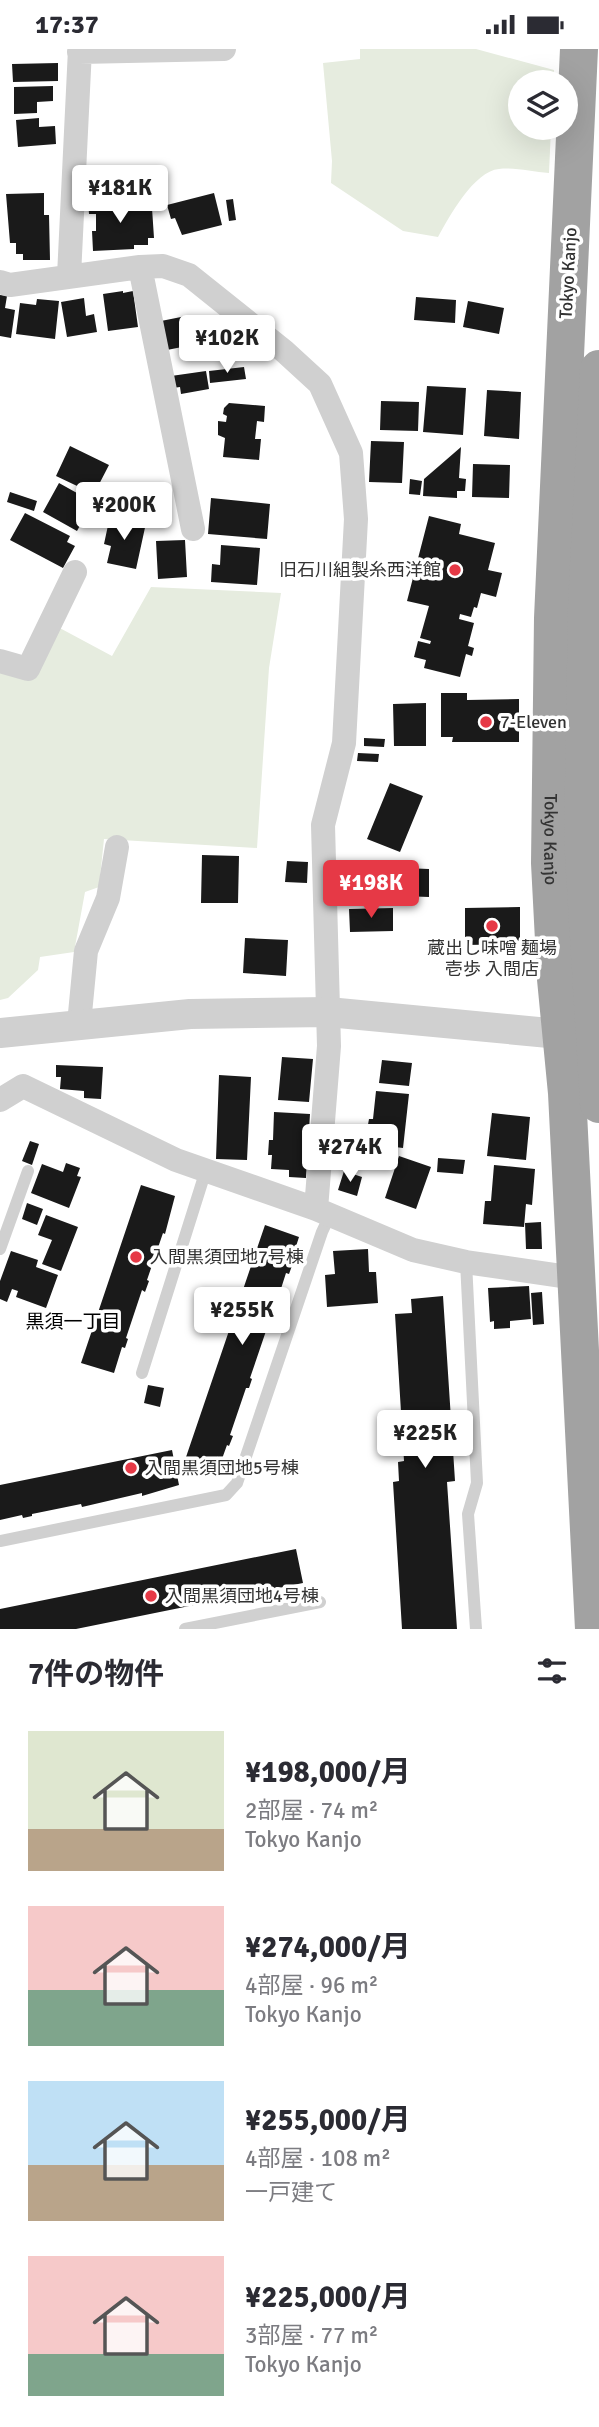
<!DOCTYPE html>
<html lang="ja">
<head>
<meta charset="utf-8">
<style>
	body { margin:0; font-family:Signika,"Noto Sans JP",sans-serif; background:#f7f7f7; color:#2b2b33; height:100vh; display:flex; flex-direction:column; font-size:26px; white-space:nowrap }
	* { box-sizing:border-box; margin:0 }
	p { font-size:23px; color:#7c7c81 }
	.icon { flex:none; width:38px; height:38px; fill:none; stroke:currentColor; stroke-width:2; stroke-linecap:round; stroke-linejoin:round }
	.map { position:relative; height:1580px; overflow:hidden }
	.details { display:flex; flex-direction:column; background:#fff; flex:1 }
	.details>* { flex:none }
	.controls { position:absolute; left:508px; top:21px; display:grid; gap:14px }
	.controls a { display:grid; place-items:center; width:70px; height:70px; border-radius:50%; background:#fff; box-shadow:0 7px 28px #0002; font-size:35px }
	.price { position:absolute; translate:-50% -60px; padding:0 16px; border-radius:7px; background:#fff; color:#222; font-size:23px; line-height:46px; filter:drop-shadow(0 2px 4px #0008) }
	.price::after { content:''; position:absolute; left:50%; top:42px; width:21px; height:16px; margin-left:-10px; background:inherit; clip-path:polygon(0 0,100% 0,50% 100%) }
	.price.selected { background:#e63946; color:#fff }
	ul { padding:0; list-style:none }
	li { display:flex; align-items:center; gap:21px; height:175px; padding:0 28px }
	li span { display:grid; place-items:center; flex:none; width:196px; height:140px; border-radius:0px; color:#555 }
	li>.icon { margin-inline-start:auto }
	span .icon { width:84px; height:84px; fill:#fffc; stroke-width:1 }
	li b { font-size:30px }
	h2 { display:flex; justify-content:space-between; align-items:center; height:84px; padding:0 28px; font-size:30px }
	.status { display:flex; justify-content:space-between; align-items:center; height:49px; padding:0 35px; background:#fff; direction:ltr }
	.status svg { height:19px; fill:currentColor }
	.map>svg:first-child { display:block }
	.green { fill:#e6ecdf }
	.building { fill:#1a1a1a }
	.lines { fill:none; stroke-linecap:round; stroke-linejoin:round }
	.service { stroke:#d0d0d0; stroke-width:12 }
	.minor { stroke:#d0d0d0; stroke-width:24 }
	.tertiary { stroke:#d0d0d0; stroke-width:30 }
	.trunk { stroke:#a2a2a2; stroke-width:38 }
	.poi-dot { fill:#e63946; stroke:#fff; stroke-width:2.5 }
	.labels { text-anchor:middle; stroke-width:7; stroke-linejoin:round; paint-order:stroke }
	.street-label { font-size:18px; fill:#333; stroke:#fff }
	.poi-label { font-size:18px; fill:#333; stroke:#fff; text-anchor:start }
	.neighbourhood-label { font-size:19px; fill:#000; stroke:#fff }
</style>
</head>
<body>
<div class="status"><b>17:37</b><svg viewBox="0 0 49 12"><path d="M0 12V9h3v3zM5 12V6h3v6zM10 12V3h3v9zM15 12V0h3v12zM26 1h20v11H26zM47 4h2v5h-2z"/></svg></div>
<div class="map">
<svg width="599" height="1580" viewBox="0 0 599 1580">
	<rect width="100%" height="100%" fill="#fff"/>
	<path class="green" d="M360 0H476L554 21 553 33H520V79H551L549 124C533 123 515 118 499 120 474 122 449 168 438 188L403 182 331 134 332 112 323 14 360 10Z
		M151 538 281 544 269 619 257 799 104 790 99 838 85 843 74 903 40 908 38 921 8 949 0 951V618L31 627 56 577 112 607Z"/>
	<path class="building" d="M58 14V32L13 33 12 15Z
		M53 37V52L37 53V64L14 65V38Z
		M39 69V78L55 77 56 95 18 98 16 71Z
		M44 144V166H49L50 211H23V205H16V194H10L6 145Z
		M214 144 222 176 182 186 175 169 171 170 167 156Z
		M125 149 126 160 152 159 154 189H148V196H134V200L93 202 92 182H96V165H89L88 151Z
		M233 150 236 171 229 172 226 151Z
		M123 242V244L133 242 138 278 108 282 103 245Z
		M0 246 7 247 5 259 15 261 11 289 0 287Z
		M416 248 456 251 455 274 414 271Z
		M84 249 86 267 94 265 97 283 67 288 61 253Z
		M37 250 59 252 55 290 16 285 20 254 36 256Z
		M468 252 504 259 499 285 463 278Z
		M186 267 192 296 167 301 161 272Z
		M244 318 246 330 210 334 209 322Z
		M206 322 209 340 181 345 180 338 173 339 171 327Z
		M427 337 466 339 463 386 423 383Z
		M487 341 521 343 519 390 484 387Z
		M381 352 419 353 418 382 380 381Z
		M229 354 265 357 264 373 257 372 255 390H261L259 411 223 408 225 389 218 386V372L226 373 227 367 223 365 224 359Z
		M371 392 404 393 402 434 369 433Z
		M70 397 109 416 94 445 56 427Z
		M461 398 459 429 466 430 465 442H457V449L423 447 424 430Z
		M473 415 510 416 509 449 472 448Z
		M410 430 422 432 420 446 409 445Z
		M59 434 93 453 77 482 43 463Z
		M10 443 37 452 34 462 7 453Z
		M211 449 270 455 267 490 208 485Z
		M25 464 70 487 67 493 75 497 63 519 10 491Z
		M110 467 146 474 136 520 107 514 111 497 104 495Z
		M429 467 461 475 459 485 495 494 488 521 502 524 496 548 481 544 477 559 474 558 471 568 460 565 459 570 474 574 468 597 474 599 472 607 466 605 460 628 424 619 426 611 414 608 418 592 430 595 431 592 420 589 429 557 407 552Z
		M185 491 187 528 158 530 156 492Z
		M221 496 260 499 257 536 211 533 212 515 220 516Z
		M441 644H467V651L519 650V693H452L453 688H441Z
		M426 654V697H394L393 655Z
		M364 689 385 690 384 698 364 697Z
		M358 704 379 705 378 713 357 712Z
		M390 734 423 747 400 803 367 790Z
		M202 806 239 807 238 854H201Z
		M287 812 308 813 307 834 285 833Z
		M363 813 389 814V835L363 834Z
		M403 819 429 820V848L402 847Z
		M520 858V895L465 896V859Z
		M393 859V882L350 883 349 860Z
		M245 889 288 891 286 927 243 924Z
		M282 1008 313 1010 309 1053 278 1051Z
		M382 1011 412 1014 409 1037 379 1034Z
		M56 1016 103 1018 101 1050 84 1049V1042L60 1040 61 1028H56Z
		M219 1026 251 1028 247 1111 216 1110Z
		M376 1042 409 1045 403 1099 371 1095 372 1081H367L369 1070H373Z
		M274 1063 310 1065 306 1129 289 1128V1121L271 1120 272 1106H268L269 1091H273Z
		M492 1064 530 1068 526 1111 487 1107Z
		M30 1092 39 1095 32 1116 22 1112Z
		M399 1107 431 1118 416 1160 385 1149Z
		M438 1109 465 1111 463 1125 437 1123Z
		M66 1114 80 1119 77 1127 81 1128 69 1159 31 1144 42 1115 63 1123Z
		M494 1116 535 1120 532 1156 526 1155 524 1178 483 1175 485 1152H491Z
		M344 1122 362 1128 357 1147 338 1141Z
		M141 1136 175 1147 165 1185 163 1184 147 1231 149 1232 145 1243 142 1241 126 1289 128 1290 125 1299 122 1298 114 1324 81 1314Z
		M27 1154 43 1160 37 1176 22 1170Z
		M46 1166 78 1178 61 1222 42 1215 52 1191 38 1186Z
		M541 1173 542 1200H526L525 1174Z
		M265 1176 299 1188 291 1213 293 1214 289 1225 286 1224 271 1271 273 1272 269 1283 266 1282 250 1329 252 1330 249 1339H246L230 1386 233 1387 229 1397 227 1396 218 1421 185 1411Z
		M368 1200 369 1223H376L378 1254 327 1258 325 1226 335 1225 333 1202Z
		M11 1202 38 1211 36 1218 58 1226 46 1259 16 1248 18 1242 12 1240 7 1253 0 1250V1232Z
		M529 1237 531 1270 510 1272V1279L494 1280V1272L490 1273 488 1239Z
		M542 1243 544 1275 533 1276 531 1244Z
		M443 1247 455 1432 447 1433 457 1580H402L393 1433 399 1432 398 1413 404 1412 395 1265 412 1264 411 1250Z
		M148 1336 164 1339 160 1358 144 1354Z
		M172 1401 179 1436 142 1447V1444L82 1458 81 1455 32 1465V1467L23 1469 22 1466 0 1471V1436Z
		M296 1500 303 1534 76 1580H0V1560Z"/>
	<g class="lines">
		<path class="service" d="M0 1200 28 1122
			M466 1213 477 1434 468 1465 476 1580
			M142 1324 206 1121
			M0 1492 226 1446 237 1434 322 1183 330 1166
			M185 1580 320 1553"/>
		<path class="minor" d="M79 3 224 0
			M140 218 193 480
			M69 227 80 0
			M0 233 10 236 140 218 163 217 189 226 284 302 320 335 351 404 356 470 344 694 323 776 329 997 316 1160
			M0 612 28 620 75 523
			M79 975 86 902 108 849 117 798
			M0 1051 23 1037 176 1111 316 1160 413 1201 466 1213 576 1229"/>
		<path class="tertiary" d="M0 984 190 965 328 963 581 987"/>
		<g class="trunk">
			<path id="s1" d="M579 0 553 569 550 814 556 930 567 1044 594 1580"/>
			<path d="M599 320 587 556 583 790 599 1055"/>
		</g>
	</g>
	<g class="poi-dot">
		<circle cx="455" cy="521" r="7"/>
		<circle cx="486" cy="673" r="7"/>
		<circle cx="492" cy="877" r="7"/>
		<circle cx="136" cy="1208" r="7"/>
		<circle cx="131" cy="1419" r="7"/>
		<circle cx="151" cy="1547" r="7"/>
	</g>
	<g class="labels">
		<g class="street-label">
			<text transform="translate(568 224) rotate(-87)" y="6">Tokyo Kanjo</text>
			<text dy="6" stroke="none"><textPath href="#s1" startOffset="791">Tokyo Kanjo</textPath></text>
		</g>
		<g class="poi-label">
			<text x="441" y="527" text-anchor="end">旧石川組製糸西洋館</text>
			<text x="500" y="679">7-Eleven</text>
			<text x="492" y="905" text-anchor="middle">蔵出し味噌 麺場<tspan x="492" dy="21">壱歩 入間店</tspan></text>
			<text x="150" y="1214">入間黒須団地7号棟</text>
			<text x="145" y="1425">入間黒須団地5号棟</text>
			<text x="165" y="1553">入間黒須団地4号棟</text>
		</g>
		<g class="neighbourhood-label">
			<text x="73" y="1279">黒須一丁目</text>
		</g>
	</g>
</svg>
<div class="controls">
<a><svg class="icon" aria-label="layers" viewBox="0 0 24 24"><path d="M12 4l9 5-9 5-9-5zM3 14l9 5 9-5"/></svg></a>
</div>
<b class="price" style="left:120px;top:176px">¥181K</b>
<b class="price" style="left:227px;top:326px">¥102K</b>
<b class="price" style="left:124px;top:493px">¥200K</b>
<b class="price selected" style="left:371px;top:871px">¥198K</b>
<b class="price" style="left:350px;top:1135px">¥274K</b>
<b class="price" style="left:242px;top:1298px">¥255K</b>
<b class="price" style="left:425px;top:1421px">¥225K</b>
</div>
<section class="details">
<h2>7件の物件<svg class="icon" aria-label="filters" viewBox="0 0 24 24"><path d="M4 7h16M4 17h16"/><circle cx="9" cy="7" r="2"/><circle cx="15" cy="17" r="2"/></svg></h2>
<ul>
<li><span style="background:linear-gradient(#dfe7d0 70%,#b9a48a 0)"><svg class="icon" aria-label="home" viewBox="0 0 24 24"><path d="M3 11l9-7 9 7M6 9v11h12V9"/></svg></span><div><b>¥198,000/月</b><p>2部屋 · 74 m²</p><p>Tokyo Kanjo</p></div></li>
<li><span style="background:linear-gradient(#f6c9c9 60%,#7fa58c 0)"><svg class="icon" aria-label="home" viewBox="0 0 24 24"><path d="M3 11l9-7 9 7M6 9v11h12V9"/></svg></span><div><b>¥274,000/月</b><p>4部屋 · 96 m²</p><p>Tokyo Kanjo</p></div></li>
<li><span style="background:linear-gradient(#bfe0f5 60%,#b9a48a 0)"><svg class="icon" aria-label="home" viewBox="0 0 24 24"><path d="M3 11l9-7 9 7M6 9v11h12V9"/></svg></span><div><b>¥255,000/月</b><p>4部屋 · 108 m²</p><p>一戸建て</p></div></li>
<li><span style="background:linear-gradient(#f6c9c9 70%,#7fa58c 0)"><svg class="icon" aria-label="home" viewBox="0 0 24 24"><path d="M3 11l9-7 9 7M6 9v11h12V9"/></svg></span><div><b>¥225,000/月</b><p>3部屋 · 77 m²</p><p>Tokyo Kanjo</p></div></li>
</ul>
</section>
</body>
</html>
